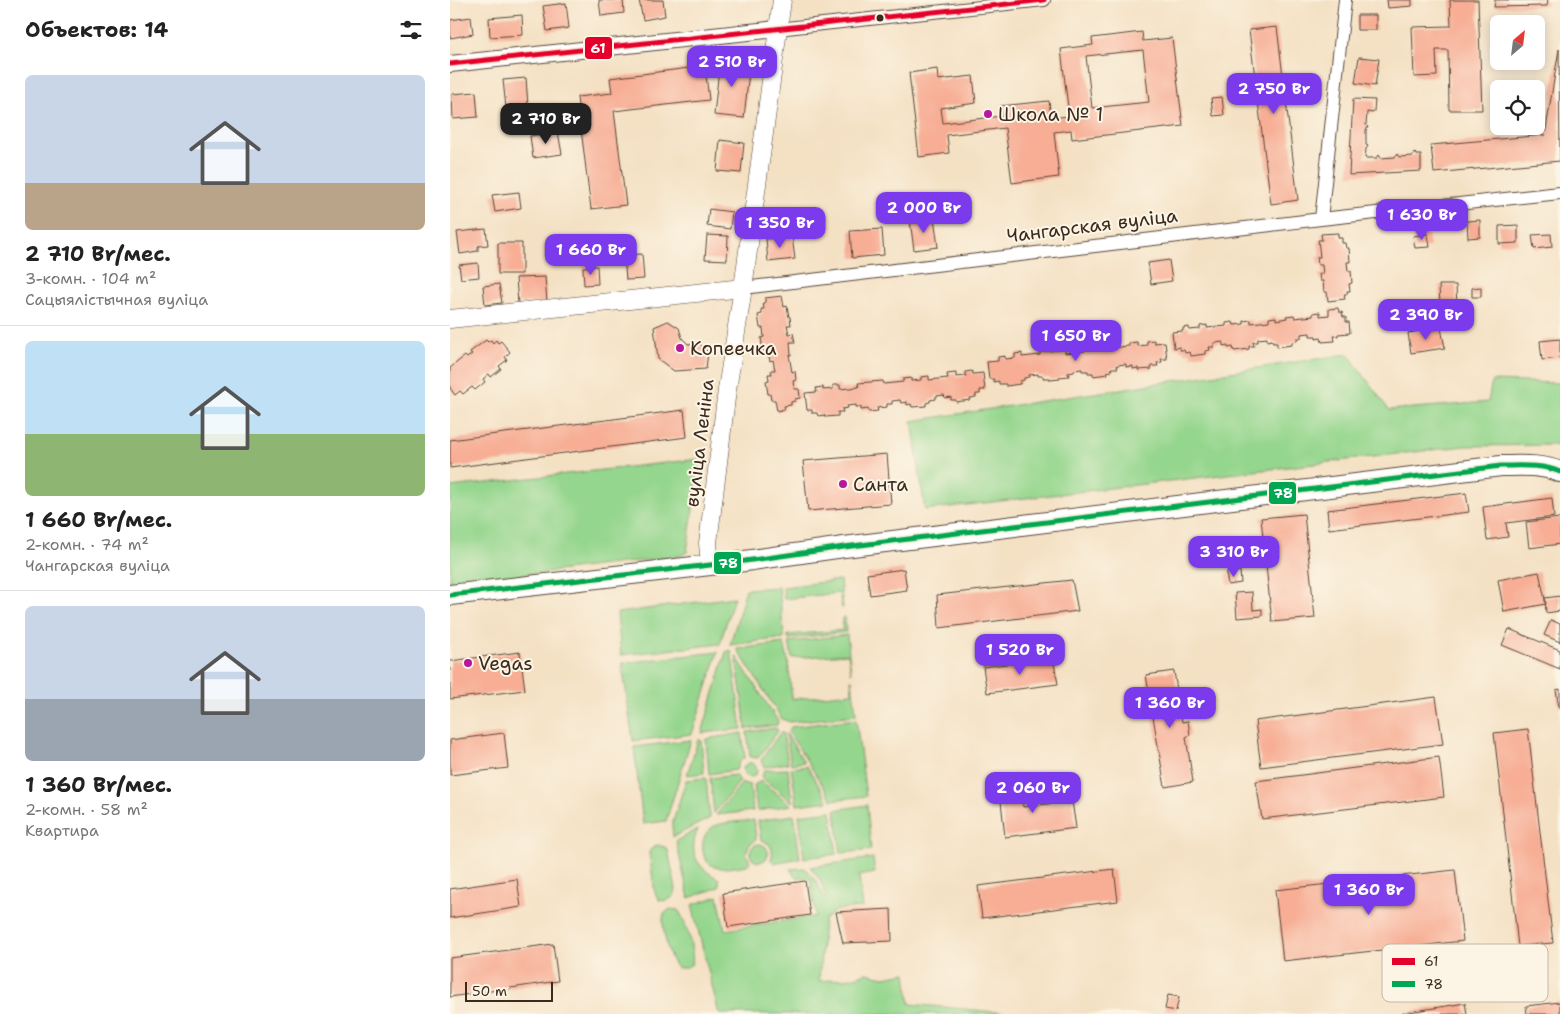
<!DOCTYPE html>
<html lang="ru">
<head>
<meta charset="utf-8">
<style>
	body { margin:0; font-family:"Shantell Sans",sans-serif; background:#f6f6f6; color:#222; height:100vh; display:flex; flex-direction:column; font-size:19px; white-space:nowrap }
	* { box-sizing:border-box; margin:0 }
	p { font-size:16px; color:#767676 }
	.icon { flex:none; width:28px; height:28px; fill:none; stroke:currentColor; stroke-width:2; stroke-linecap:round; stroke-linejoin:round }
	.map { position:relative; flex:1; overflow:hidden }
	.panel { display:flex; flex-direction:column; background:#fff; width:450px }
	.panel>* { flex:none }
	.needle { width:32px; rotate:28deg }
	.controls { position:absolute; left:1040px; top:15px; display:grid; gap:10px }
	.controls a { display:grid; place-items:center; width:55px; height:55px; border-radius:8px; background:#fff; box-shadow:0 2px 12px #0003; font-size:25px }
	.scale { position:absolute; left:15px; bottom:12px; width:88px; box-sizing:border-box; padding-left:5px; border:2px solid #3b2a1e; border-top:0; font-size:14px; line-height:18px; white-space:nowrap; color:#3b2a1e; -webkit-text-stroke:4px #fcf5e5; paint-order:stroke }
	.price { position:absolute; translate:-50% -42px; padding:0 11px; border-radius:10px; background:#7c3aed; color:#fff; font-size:16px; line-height:32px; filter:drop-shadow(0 1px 2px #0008) }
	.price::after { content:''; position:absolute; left:50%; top:30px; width:15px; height:11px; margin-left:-8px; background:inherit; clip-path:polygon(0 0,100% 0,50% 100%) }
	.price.active { background:#222; color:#fff }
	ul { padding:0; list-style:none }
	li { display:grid; align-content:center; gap:10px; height:265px; padding:0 25px }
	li+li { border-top:1px solid #e0e0e0 }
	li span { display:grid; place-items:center; height:155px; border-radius:8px; color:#555 }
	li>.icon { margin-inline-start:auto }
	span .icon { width:90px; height:90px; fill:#fffc; stroke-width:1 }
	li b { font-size:21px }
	h2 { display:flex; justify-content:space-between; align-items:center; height:60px; padding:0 25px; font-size:21px }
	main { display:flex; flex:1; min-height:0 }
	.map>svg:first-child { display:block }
	.green { fill:#94d68d; stroke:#688056 }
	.building { fill:#f7ae95; fill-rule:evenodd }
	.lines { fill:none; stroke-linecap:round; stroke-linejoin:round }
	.minor-casing { stroke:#574537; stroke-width:14 }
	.tertiary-casing { stroke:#574537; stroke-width:18 }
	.secondary-casing { stroke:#574537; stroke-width:19 }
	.primary-casing { stroke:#574537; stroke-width:22 }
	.minor { stroke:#fff; stroke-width:12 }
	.tertiary { stroke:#fff; stroke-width:16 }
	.secondary { stroke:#fff; stroke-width:18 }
	.primary { stroke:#fff; stroke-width:20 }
	.bus-1-casing { stroke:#fcf5e5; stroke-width:9 }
	.bus-2-casing { stroke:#fcf5e5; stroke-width:9 }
	.bus-1 { stroke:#e4002b; stroke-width:5 }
	.bus-2 { stroke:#00a651; stroke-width:5 }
	.bus-dot { fill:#3b2a1e; stroke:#fcf5e5; stroke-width:2 }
	.poi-dot { fill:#b5179e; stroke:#fcf5e5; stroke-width:2 }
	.labels { text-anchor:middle; stroke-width:4; stroke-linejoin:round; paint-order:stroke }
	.poi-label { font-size:19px; fill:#3b2a1e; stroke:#fcf5e5; text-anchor:start }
	.street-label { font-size:19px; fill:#3b2a1e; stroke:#fcf5e5 }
	.key { fill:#fcf5e5; stroke:#c2b8a9; stroke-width:1 }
	.key-label { font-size:14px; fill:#3b2a1e }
	.line-badge { stroke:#fcf5e5; stroke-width:2 }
	.badge-label { font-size:14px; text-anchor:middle; font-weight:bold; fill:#fff }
</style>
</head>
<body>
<main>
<section class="panel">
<h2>Объектов: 14<svg class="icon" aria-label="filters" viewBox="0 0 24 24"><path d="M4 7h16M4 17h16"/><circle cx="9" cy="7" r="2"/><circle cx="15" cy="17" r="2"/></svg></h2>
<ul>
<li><span style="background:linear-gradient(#c9d6e8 70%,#b9a48a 0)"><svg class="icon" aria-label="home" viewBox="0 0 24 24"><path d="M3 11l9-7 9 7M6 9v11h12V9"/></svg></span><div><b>2 710 Br/мес.</b><p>3-комн. · 104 m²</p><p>Сацыялістычная вуліца</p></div></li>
<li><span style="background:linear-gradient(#bfe0f5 60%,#8fb573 0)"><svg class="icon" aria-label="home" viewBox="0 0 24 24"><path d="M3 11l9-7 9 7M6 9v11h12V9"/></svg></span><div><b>1 660 Br/мес.</b><p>2-комн. · 74 m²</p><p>Чангарская вуліца</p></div></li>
<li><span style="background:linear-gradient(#c9d6e8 60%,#9aa5b1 0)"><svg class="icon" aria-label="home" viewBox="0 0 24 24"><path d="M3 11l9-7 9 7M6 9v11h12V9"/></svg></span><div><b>1 360 Br/мес.</b><p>2-комн. · 58 m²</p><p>Квартира</p></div></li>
</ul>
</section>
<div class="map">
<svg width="1110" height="1014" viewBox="0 0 1110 1014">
	<rect width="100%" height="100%" fill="#fcf5e5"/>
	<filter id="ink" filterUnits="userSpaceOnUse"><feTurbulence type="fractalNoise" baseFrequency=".02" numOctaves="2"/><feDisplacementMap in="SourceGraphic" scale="10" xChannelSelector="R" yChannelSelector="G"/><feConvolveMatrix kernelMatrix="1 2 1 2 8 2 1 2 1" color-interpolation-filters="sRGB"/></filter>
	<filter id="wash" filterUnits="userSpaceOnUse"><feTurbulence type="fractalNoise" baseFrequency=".0096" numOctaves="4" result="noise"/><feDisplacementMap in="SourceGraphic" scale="20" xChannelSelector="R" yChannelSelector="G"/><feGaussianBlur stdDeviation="1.12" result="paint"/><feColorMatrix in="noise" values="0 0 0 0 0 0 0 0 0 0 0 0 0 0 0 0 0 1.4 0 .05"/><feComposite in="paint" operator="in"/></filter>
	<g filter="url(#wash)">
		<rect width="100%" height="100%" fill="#f4e1c4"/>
		<path class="green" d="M898 354 939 410 1038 402 1042 381 1110 383V445L1015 446 475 510 462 421Z
			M250 459 237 552 230 556 0 584V487Z
			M390 580 393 608H392L389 593 334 599 333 587Z
			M329 587 334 638 280 645 296 589Z
			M284 597 270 644 171 655 167 613Z
			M395 617 396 632 338 639V635L393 630 392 618Z
			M397 635 401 673 398 654 342 658 339 642Z
			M334 643 338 661 342 699 402 693 401 680H402L406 715 340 722 332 719 287 649Z
			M281 650 292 729 252 733 276 652Z
			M268 652 242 734 183 741 172 663Z
			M286 656 328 721 327 725 296 729Z
			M406 719 416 796 382 800 338 731 341 727Z
			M326 728 328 731 308 758 300 757 297 732Z
			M292 733 295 757 289 762 286 770 259 774 256 739Z
			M330 733H333L338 763 314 767 311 760Z
			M336 733 354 762 341 764Z
			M241 740 216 821 193 824 184 747Z
			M248 740H251L254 773 237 775Z
			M293 770a7 7 0 1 1 14 0a7 7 0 1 1-14 0Z
			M357 766 378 801 347 805 341 768Z
			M338 769 342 802 312 778 314 770Z
			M286 775 290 781 264 813 260 778Z
			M256 778 260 818 223 837 222 825 236 780Z
			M311 781 341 805 307 811 304 785Z
			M292 783 300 785 303 811 266 815Z
			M417 805 421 850 391 853 385 810Z
			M381 811 387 854 354 858 349 815Z
			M344 815 350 858 324 863 321 860C325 849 320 843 311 840L308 821Z
			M304 820 306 840 299 845 296 853 300 862 297 865C288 866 274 870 265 867 248 861 249 832 265 826 276 821 292 822 304 820Z
			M248 829C237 854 248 868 269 879V887L239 898 226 841Z
			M300 853a9 9 0 1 1 18 0a9 9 0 1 1-18 0Z
			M207 845 215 847 218 850 226 889 224 896 217 901 209 900 205 893 199 853 200 850Z
			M423 858 425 873 409 876 413 907 387 910 374 920 369 981 402 978 416 973 434 977 456 973 460 1004 569 1014H269L242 905 268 896 275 930 366 916 360 878 345 877 340 869 355 868 367 882 374 897 376 896 370 880 360 867Z
			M220 909 228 910C235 918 245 953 242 964L235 968H227C219 960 210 925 214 914Z"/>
		<g id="blocks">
			<path class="building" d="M149 0H173L174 13 151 16Z
				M189 0H213L215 16 193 20Z
				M937 0H962V6L938 8Z
				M1000 0H1028L1032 110H999L998 50H986L987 76 964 77 962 27 1001 26Z
				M1045 0H1098L1097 6 1044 7Z
				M116 3 119 28 97 31 93 6Z
				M72 15 73 35 40 37 39 18Z
				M907 15H926V30H907Z
				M21 17 23 34 0 38V20Z
				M827 27 848 200 821 204 799 30Z
				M692 32 693 41 722 38 733 126 622 139 621 130 604 132 609 177 584 180 562 183 555 128 497 135 499 153 469 157 459 73 487 69 488 80 523 76 526 103 491 108 493 123 552 116 550 106 599 101 601 118 619 116 611 49 643 45 642 38ZM693 50 699 102 642 108 636 56Z
				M1109 49 1110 161 984 173 981 145 1095 135Z
				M909 57 929 59 925 86 905 83Z
				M270 59 300 62 294 118 264 115Z
				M255 66 259 100 164 111 176 205 141 209 127 97 162 93 160 78Z
				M76 78 78 106 56 108 53 80Z
				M26 92 28 117 3 119 2 94Z
				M772 97 774 115 763 116 761 98Z
				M903 99 925 100 924 111 923 113 917 112 916 125 918 127 916 130V145L918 146 916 149 915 158H927L929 155 931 158 945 157 947 154 949 157 963 156 965 153 967 155H971V171L899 175Z
				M108 132 112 154 83 158 80 136Z
				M270 140 294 143 291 173 267 171Z
				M69 192 71 208 45 212 42 195Z
				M259 209 282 212 280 229 257 226Z
				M484 217 488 247 464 250 460 220Z
				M1030 220V237L1018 238 1017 221Z
				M1068 225V243L1049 244V226Z
				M36 229 38 245 28 246V251L10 254 7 232Z
				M432 229 434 255 402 258 400 231Z
				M888 233V238H892V243H895L896 248H899L900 262H897L898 271H901L902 283 899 284 900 291H897V294L894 295 895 299 878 301 877 292H874L873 281H870L869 274H873L872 265H868L867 257H870L868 240H872L871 234Z
				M978 234 980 247 965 248 963 236Z
				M1101 234 1102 247 1084 249 1082 235Z
				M257 235 278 236 277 260 255 259Z
				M342 236 345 259 318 262 316 239Z
				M48 243H72V274H48Z
				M192 254 194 279 176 280 174 255Z
				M719 260 722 281 701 284 698 263Z
				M28 263 29 277 11 279 9 265Z
				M147 266 148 284 134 285 133 267Z
				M95 277 97 302 68 303 66 278Z
				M49 284 52 303 35 305 33 286Z
				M989 285H1006L1007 307H990Z
				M1031 287V297H1022V288Z
				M332 296 334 307 337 306 339 317H340L341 325H337L339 334 343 333 345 342H340L341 355H339L342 372 345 371 346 380 343 381 344 389H349L350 398 345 399V401L341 402V405L334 406 335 409 327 411 325 400H321L320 394H318L316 381 319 380 318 374H322L321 370H325L323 360 320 361 319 356H317L316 350 313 351 311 338 314 337 313 328H310L308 315 312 314 311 309H314L313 303H315V298Z
				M888 308 889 312H892L893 317H896V322H899L900 333 888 334V336H884L885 341 872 342 871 338 866 339V336H860V333L851 334V338H847V341L842 342V345L827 347V343H823L822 340 817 341V338L808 339V342H803L804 346H799V349L784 351 783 347 778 348V345L773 346V342L764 343V347H759L760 350 755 351V354L741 356 740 352 735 353 734 350H730V347L724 348 722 332 733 331V328L739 327V330L750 329V326L757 325V328L776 326V323L783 322 784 325 794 324V321L801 320V323L819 321V318L826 317V320L837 318 836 316 844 315 845 318 863 316V313L870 312V316L879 315V309Z
				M218 321 229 328 232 338 238 344 249 343 258 352 256 369 224 371 208 359 204 327Z
				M991 328 995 348 961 353 958 333Z
				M1110 339V358L1092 360 1090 341Z
				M36 340 38 342 41 340 43 343 46 340 48 343 51 341 60 352 55 357 57 360 49 366 51 369 41 377 39 374 33 379 35 382 25 390 22 387 13 394 10 391 5 395 0 388V368L15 356 17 358 22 354 20 352Z
				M704 340V343L715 342 717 359H711L712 362 707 363 708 366H701L702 369 688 370V368L683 369V366L676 367V364L667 365 668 368H661L662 371 657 372 658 374 643 376V373H638V371H632V369L624 370V372L618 373 619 376 609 377 610 379 600 380V378H593V376H588V374L579 375V377L574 378V380L570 381V384L556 386V384H549V381L544 382V379H539L537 362 548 361V357L555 356V359L565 358V354L572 353V357L590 355V352L615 349V353L635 351 634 347 643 346V350L653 349 652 345H660L661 348 679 346V343L687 342 688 346 697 345V341Z
				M522 371 523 374 533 373 535 390H530V394H526V397L520 398V400L506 402V400H501V397L495 398 494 395 486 396V399L480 400V402L476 403V406L462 407 461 404 457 405V402L451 403 450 400 442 401V404H437V407L427 408 428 411 419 412 418 409 411 410V407H406V405L397 406 398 408 392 409 393 412H388V416L375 417V415L368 416 367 413H362V410H357L355 393 367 392 366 388 373 387V390L383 389V385H390V389L409 387 408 383 433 381 434 384 453 382V379L461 378V381L471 380V377L479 376V380L498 378 497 374 506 373V377L516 376 515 372Z
				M234 410 237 437 0 468V440Z
				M437 454 441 504 358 511 353 461Z
				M1016 493 1019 512 879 529 877 510Z
				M1102 498 1104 517 1056 523 1058 537 1037 540 1033 507Z
				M854 514 865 618 822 622 811 518Z
				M1110 518V544L1079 548 1076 522Z
				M454 569 457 590 420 595 417 574Z
				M790 571 791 583 778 585 776 573Z
				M1089 572 1096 604 1054 612 1048 580Z
				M622 580 628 611 489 628 487 595Z
				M802 592 803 610 812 609V616L787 618 785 593Z
				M1110 596V611L1096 613 1095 598Z
				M1101 620 1110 624V642L1094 635Z
				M1059 629 1110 650V669L1052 645Z
				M70 652 75 690 0 699V661Z
				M603 658 608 684 537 693 533 667Z
				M724 671 732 722 738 721 740 735 736 737 743 782 715 787 696 675Z
				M1110 689V708H1109L1106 690Z
				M986 697 993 744 811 767 805 721Z
				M1078 729 1103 943 1068 946 1044 733Z
				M54 733 58 768 0 775V740Z
				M989 757 994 797 812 819 806 781Z
				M570 782 573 807 622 801 626 828 555 837 549 784Z
				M664 869 668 901 532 918 528 886Z
				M1005 870 1013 941 833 961 825 890Z
				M67 879 71 907 0 918V889Z
				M355 881 360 915 278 927 273 893Z
				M441 909 442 941 393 943 386 912Z
				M103 944 108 981 0 997V958Z
				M718 995 729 997 726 1011 715 1009Z
				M1110 1002V1014H1077L1076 1006Z
				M1015 1003 1017 1014H953V1013Z"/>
		</g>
	</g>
	<g filter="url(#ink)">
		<use href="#blocks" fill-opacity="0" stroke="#574537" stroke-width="1"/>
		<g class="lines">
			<g class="minor-casing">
				<path id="minor" d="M327 29 594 0
					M871 219 895 0
					M293 288 871 219 1110 193"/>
			</g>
			<g class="tertiary-casing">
				<path id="tertiary" d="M0 64 327 29"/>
			</g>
			<g class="secondary-casing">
				<path id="secondary" d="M0 319 293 288
					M260 565 258 543 277 390 293 288 332 0"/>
			</g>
			<g class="primary-casing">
				<path id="primary" d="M0 595 295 561 394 547 1051 466C1070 466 1091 464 1110 472"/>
			</g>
			<use href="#minor" class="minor"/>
			<use href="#tertiary" class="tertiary"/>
			<use href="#secondary" class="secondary"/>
			<use href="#primary" class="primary"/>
			<g class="bus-1-casing">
				<path id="bus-1" d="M0 64 594 0"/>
			</g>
			<g class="bus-2-casing">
				<path id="bus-2" d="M0 595 295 561 394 547 1051 466C1070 466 1091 464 1110 472"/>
			</g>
			<use href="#bus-1" class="bus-1"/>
			<use href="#bus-2" class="bus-2"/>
		</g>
	</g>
	<circle class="bus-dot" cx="430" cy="18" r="4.5"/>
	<g class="poi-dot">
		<circle cx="538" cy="114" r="5"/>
		<circle cx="230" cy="348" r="5"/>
		<circle cx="393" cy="484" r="5"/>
		<circle cx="18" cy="663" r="5"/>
	</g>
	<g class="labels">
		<g class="poi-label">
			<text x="548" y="121">Школа № 1</text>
			<text x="240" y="355">Копеечка</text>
			<text x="403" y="491">Санта</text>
			<text x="28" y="670">Vegas</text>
		</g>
		<g class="street-label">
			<text transform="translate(642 225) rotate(-7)" y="7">Чангарская вуліца</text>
			<text transform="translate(249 443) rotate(-83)" y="7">вуліца Леніна</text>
		</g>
	</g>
	<rect x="932" y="944" width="166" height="58" rx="8" class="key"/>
	<rect x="942" y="958" width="23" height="7" fill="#e4002b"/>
	<rect x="942" y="981" width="23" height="6" fill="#00a651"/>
	<g class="key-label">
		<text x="974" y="966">61</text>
		<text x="974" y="989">78</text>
	</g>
	<g class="line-badge">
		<rect x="134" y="36" width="29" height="24" rx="5" fill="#e4002b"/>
		<rect x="818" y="481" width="29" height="24" rx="5" fill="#00a651"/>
		<rect x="263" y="551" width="29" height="24" rx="5" fill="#00a651"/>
	</g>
	<g class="badge-label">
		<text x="148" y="53">61</text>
		<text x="833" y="498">78</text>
		<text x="278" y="568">78</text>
	</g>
</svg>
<div class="controls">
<a><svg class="needle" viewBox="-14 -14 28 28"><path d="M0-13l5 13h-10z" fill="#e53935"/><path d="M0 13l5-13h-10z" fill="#767676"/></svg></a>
<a><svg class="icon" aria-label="locate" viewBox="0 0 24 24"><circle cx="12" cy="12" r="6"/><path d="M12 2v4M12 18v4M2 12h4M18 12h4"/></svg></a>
</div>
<div class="scale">50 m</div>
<b class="price" style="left:282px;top:88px">2 510 Br</b>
<b class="price" style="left:824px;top:115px">2 750 Br</b>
<b class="price active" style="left:96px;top:145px">2 710 Br</b>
<b class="price" style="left:474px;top:234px">2 000 Br</b>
<b class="price" style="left:972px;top:241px">1 630 Br</b>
<b class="price" style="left:330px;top:249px">1 350 Br</b>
<b class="price" style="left:141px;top:276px">1 660 Br</b>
<b class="price" style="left:976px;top:341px">2 390 Br</b>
<b class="price" style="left:626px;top:362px">1 650 Br</b>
<b class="price" style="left:784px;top:578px">3 310 Br</b>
<b class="price" style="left:570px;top:676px">1 520 Br</b>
<b class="price" style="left:720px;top:729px">1 360 Br</b>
<b class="price" style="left:583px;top:814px">2 060 Br</b>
<b class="price" style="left:919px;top:916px">1 360 Br</b>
</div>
</main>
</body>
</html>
